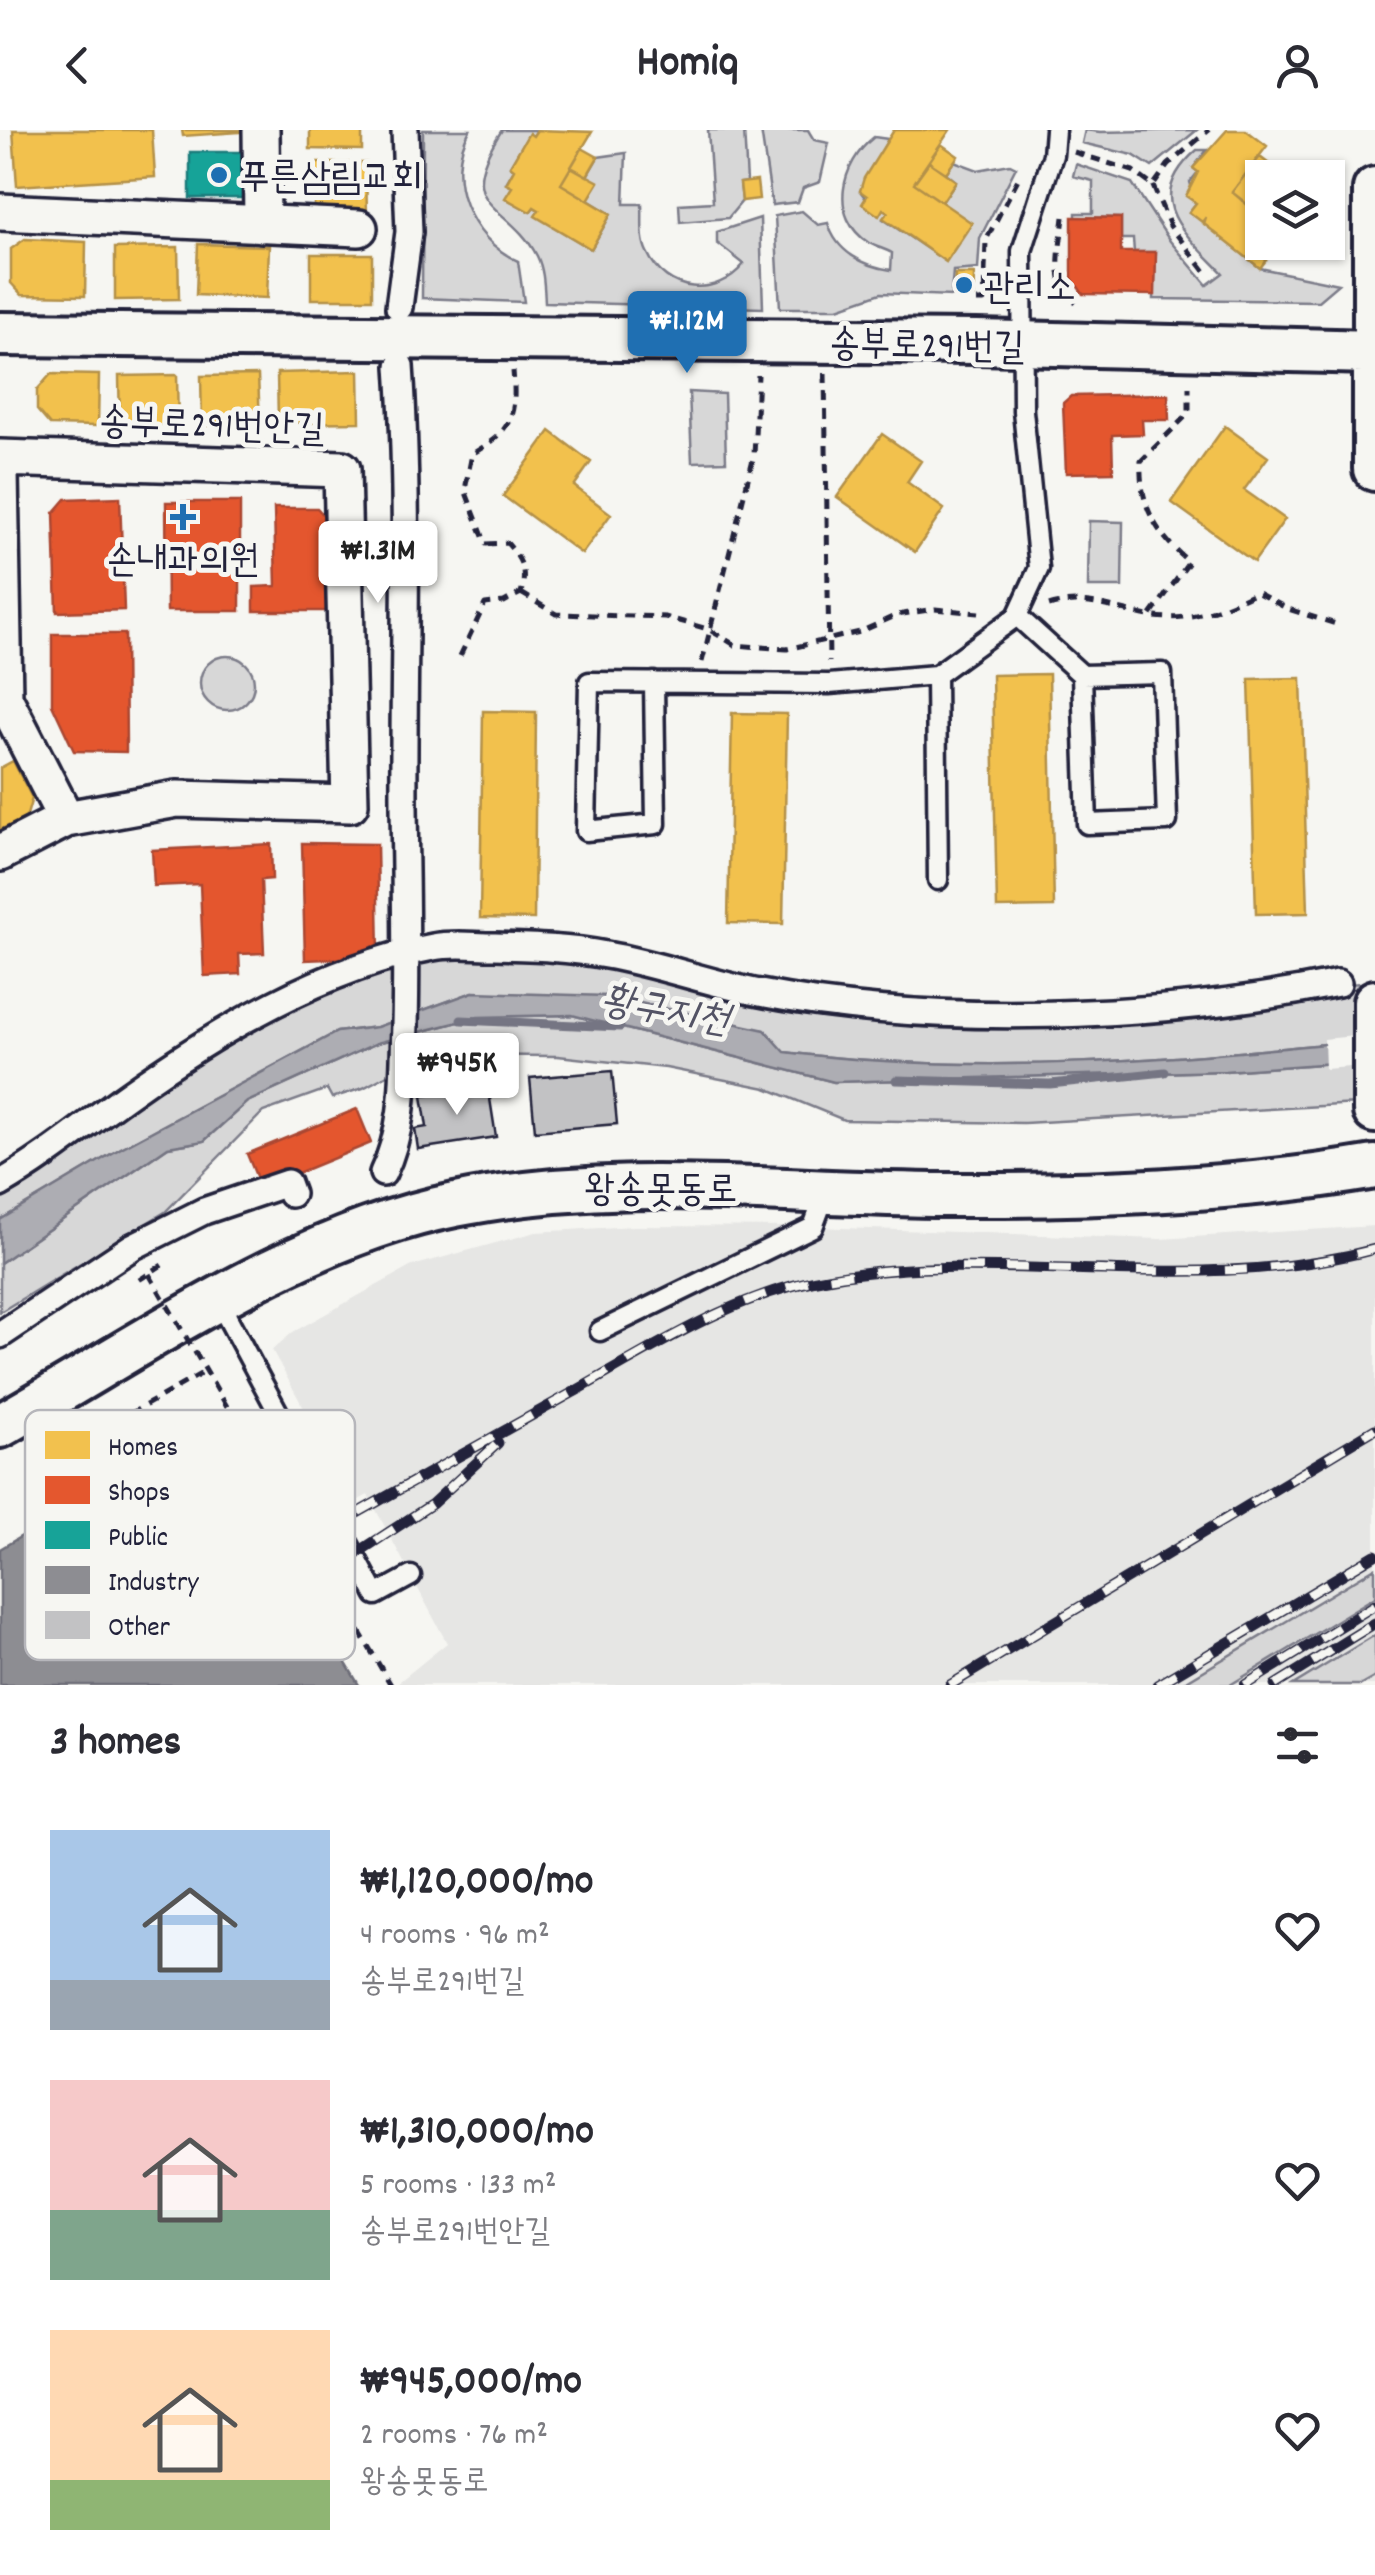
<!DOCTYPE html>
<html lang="en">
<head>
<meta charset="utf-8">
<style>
	body { margin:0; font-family:Dekko,"Poor Story",sans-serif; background:#f7f7f7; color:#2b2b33; height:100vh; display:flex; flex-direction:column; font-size:38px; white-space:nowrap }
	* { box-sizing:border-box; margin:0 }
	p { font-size:32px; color:#7c7c81 }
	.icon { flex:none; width:55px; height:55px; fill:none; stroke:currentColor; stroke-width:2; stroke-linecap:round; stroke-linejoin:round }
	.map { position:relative; height:1555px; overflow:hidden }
	.side { display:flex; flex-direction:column; background:#fff; flex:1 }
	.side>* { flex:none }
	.buttons { position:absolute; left:1245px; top:30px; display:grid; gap:20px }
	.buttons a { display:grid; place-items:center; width:100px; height:100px; border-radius:0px; background:#fff; box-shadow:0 2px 8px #0004; font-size:50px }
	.price { position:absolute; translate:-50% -85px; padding:0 22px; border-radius:10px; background:#fff; color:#222; font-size:32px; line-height:65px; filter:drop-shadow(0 2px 5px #0008) }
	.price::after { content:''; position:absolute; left:50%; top:60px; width:30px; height:22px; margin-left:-15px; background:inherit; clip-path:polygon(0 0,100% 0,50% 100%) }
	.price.current { background:#1f6fb2; color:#fff }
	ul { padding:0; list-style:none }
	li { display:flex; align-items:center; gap:30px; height:250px; padding:0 50px }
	li span { display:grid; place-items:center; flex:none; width:280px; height:200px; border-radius:0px; color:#555 }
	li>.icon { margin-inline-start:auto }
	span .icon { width:120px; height:120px; fill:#fffc; stroke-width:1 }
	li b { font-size:42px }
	h2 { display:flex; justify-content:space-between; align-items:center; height:120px; padding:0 50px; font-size:42px }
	header { display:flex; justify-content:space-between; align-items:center; height:130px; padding:0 50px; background:#fff; font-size:45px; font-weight:700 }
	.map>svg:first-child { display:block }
	.built { fill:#e6e6e4 }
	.green { fill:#d7d7d7; stroke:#7c7c89; stroke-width:2.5 }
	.water { fill:#adadb3; stroke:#757583; stroke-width:2.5 }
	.pier { fill:#f6f6f2 }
	.homes { fill:#f2c14e; stroke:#b49148; stroke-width:2.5 }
	.shops { fill:#e4572e; stroke:#aa4732; stroke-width:2.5 }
	.public { fill:#17a398; stroke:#1a7c7c; stroke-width:2.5 }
	.industry { fill:#8d8d92; stroke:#6d6d78; stroke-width:2.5 }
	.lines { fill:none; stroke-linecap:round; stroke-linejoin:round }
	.stream { stroke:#757583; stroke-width:9 }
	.building { fill:#c2c2c4; stroke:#22223b; stroke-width:2.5 }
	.service-casing { stroke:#22223b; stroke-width:25 }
	.pedestrian-casing { stroke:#22223b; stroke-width:32 }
	.minor-casing { stroke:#22223b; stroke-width:42 }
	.tertiary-casing { stroke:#22223b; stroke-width:50 }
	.path { stroke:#22223b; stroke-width:5; stroke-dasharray:10 8; stroke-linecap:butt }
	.service { stroke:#f6f6f2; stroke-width:18 }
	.pedestrian { stroke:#f6f6f2; stroke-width:25 }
	.minor { stroke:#f6f6f2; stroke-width:35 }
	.tertiary { stroke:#f6f6f2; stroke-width:42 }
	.rail-casing { stroke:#22223b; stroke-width:11 }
	.rail { stroke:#f6f6f2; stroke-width:8; stroke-dasharray:22; stroke-linecap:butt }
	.path-bridge { stroke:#22223b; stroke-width:5; stroke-dasharray:10 8; stroke-linecap:butt }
	.poi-dot { fill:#1f6fb2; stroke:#f6f6f2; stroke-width:4 }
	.labels { text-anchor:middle; stroke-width:10; stroke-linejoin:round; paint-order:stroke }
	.poi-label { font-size:38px; fill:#22223b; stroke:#f6f6f2; text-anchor:start }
	.street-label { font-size:38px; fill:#22223b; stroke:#f6f6f2 }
	.water-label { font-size:40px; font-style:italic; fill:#535365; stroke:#f6f6f2 }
	.key { fill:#f6f6f2; stroke:#b6b6bb; stroke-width:2.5 }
	.key-label { font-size:28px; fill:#22223b }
</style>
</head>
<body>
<header><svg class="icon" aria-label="back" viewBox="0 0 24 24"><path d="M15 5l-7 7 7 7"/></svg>Homiq<svg class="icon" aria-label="person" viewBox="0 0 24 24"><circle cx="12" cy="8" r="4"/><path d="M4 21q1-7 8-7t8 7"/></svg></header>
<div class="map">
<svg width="1375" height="1555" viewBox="0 0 1375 1555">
	<rect width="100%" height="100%" fill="#f6f6f2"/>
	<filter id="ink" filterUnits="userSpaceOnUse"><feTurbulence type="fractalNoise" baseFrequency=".01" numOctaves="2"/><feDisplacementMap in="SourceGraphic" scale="20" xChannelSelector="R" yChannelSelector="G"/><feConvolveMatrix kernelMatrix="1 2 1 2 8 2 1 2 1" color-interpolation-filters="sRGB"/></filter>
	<g filter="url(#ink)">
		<path class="built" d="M634 1096 813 1097 1160 1109 1375 1096V1555H395L447 1513 368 1365 355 1372 272 1220 293 1202 412 1136 536 1102Z"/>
		<path class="green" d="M423 0H470C443 46 470 110 518 131L524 172 422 168Z
			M502 0H537L533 6 529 4 510 36 514 39 506 53 512 57 506 68 530 82 534 77 539 80 536 86 591 119 611 84 588 70 587 46 598 27 626 23 624 74H642C643 89 640 109 647 122 666 164 716 168 744 134L717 113V102L760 88 763 178 545 172C544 156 544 140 537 126 509 71 449 80 502 0Z
			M708 0H744L747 52 740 53 742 71 728 88 680 92 679 74 713 72Z
			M761 0H808L814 10 829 13 820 52 803 58 798 72 772 75Z
			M1085 0 1100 2 1197 0 1152 37 1133 25 1082 13Z
			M874 7 888 9 860 61 878 85 883 79 888 82 883 89 945 131 942 72 956 51 946 43 954 31 978 40 1010 34 1016 37 980 108 978 139 953 141 951 166 881 163 838 178H780L775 86 802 81 818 95 828 93C836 122 864 136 891 140L892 123C885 119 876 117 869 113 828 87 841 33 874 7Z
			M1197 20H1207L1193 38 1198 42 1190 52 1196 73 1189 82 1202 91 1206 87 1205 94 1260 138 1338 154 1318 171 1154 169 1156 122H1134L1133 109H1121V88L1076 87V83H1093V51L1073 46 1076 34 1132 53 1170 111 1207 155 1223 143C1183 102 1141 69 1197 20Z
			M689 262 724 264 726 331 692 332Z
			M1089 391 1123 392 1122 457H1088Z
			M200 553a27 27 0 1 1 54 0a27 27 0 1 1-54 0Z
			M528 817 939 883 1375 852V909C1178 929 982 947 784 922L764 900 473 862 377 897 337 902 121 1018 0 1090V1053L172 934 408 822Z
			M572 885 834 952 1225 941 1375 930V973L1024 993 844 990 766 958 666 938 558 926 425 925 363 958 332 968 327 959 263 982 165 1082 0 1182V1133L168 1017 204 1011 247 972 377 913 478 887Z
			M1375 1438V1467L1230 1555H1180Z
			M1375 1505V1547L1361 1555H1293Z"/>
		<path class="water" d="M473 862 608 866 765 900 785 922C982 947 1178 929 1375 909V930L1225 941 834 952 572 885 478 887 377 913 247 972 204 1011 168 1017 0 1133V1090L121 1018 337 902 377 897Z"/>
		<path class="pier" d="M1375 904V935L1325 939 1324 909Z"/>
		<path class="homes" d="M13 0H152L155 47 17 56Z
			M182 0H253V1L183 6Z
			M310 0H362V20L310 19Z
			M537 0 592 2 561 54 611 84 591 119 535 86 539 80 534 77 530 82 505 68 512 57 506 54 514 39 510 36 529 3 533 6Z
			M894 0H950L914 53 972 93 946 132 883 88 888 82 883 79 879 86 862 74 867 66 860 61 864 48Z
			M1227 0H1246L1267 16 1232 62 1262 87V112H1280L1260 138 1204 94 1206 87 1202 92 1189 82 1196 73 1186 66 1198 42 1193 38Z
			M941 14 958 26 946 43 929 32Z
			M582 18 598 27 587 46 571 37Z
			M1260 27 1277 40 1262 52 1249 40Z
			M929 32 956 51 942 72 914 53Z
			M314 33H366L367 87 314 88Z
			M571 37 599 52 588 70 561 54Z
			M1249 40 1262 52V75L1257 82 1232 62Z
			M757 51 759 69 742 71 740 53Z
			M25 109 86 112 85 166 22 165 11 153V119Z
			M198 114 269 116 267 168 196 165Z
			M178 117 179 169 115 170V118Z
			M311 124H372V169H311Z
			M955 144H974V166H954Z
			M359 241 360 292 278 293 277 243Z
			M51 244 99 245 98 296 50 295 37 280V260Z
			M177 245 178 296 120 297 119 246Z
			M258 245 260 294 202 296 201 246Z
			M1225 296 1268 327 1244 360 1285 389 1254 432 1171 372Z
			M550 301 591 332 574 356 611 384 582 424 503 366Z
			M882 304 921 331 907 352 944 379 915 422 837 367Z
			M1049 544 1054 777 997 778 992 545Z
			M1301 548 1308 783 1256 784 1249 549Z
			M483 581 536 582 534 789 480 788Z
			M732 583 787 584 783 794 728 793Z
			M13 631 32 668 26 688 0 700V638Z"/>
		<path class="shops" d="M1072 87 1121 88V122H1156L1155 165 1083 164 1072 148Z
			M1168 264 1169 290H1142L1143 304 1112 305 1113 342 1066 343 1063 273 1071 266Z
			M120 367 124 480 57 482 54 383 66 369Z
			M166 372H240V481H167Z
			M274 378H317L329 391 331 481H254V457L276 456Z
			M52 504H125L126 622 74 621 52 574Z
			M302 713 377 714 379 827 305 830Z
			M271 714 272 749 261 750 264 823 239 824 240 844 204 846 200 754 154 756 152 720Z
			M357 979 371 1013 261 1058 247 1024Z"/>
		<path class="public" d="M190 22H247V68H190Z"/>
		<path class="industry" d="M205 1297 359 1555H0V1419Z"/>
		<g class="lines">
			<path class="stream" d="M461 890 620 897
				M896 950 1050 954 1165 942"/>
		</g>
		<path class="building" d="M612 941 617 994 535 1001 530 948Z
			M488 956 496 1007 418 1019 415 999 427 997 422 966Z"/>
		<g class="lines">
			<g class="service-casing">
				<path id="service" d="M1017 486 1082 545 1162 543 1167 691 1087 694 1082 545
					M936 545 938 750
					M654 552 656 694 586 701 589 552 829 554 936 545 1017 486 1039 438 1023 281 1022 121 1053 25 1055 0
					M219 1172 376 1465 411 1446
					M600 1201 813 1097 826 1062
					M321 1362 343 1350"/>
			</g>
			<g class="pedestrian-casing">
				<path id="pedestrian" d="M399 177 409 102 405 0
					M383 1043C406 995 403 946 405 895 407 821 405 749 404 675 403 528 410 382 400 236
					M0 1054C47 1027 86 994 130 963 219 900 325 837 433 817 453 813 474 816 494 816 531 817 570 818 606 825 658 834 709 853 760 863 936 897 1163 889 1338 853
					M0 1205 132 1117 204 1081 287 1053 291 1064"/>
			</g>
			<g class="minor-casing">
				<path id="minor" d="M261 0 262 94
					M0 82 359 98
					M0 328 342 339 350 674 177 669 66 689
					M0 343 4 568 66 689 0 723"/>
			</g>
			<g class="tertiary-casing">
				<path id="tertiary" d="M1375 59V339
					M0 204 977 212 1373 222
					M1375 872V981
					M0 1296C140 1217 296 1106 455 1075 618 1042 780 1064 945 1065 1088 1066 1234 1061 1375 1037"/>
			</g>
			<path class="path" d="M1074 22 1133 41 1153 56 1168 35 1209 0
				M1153 56 1170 96 1208 145
				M1064 87C1061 116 1049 154 1076 173
				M977 171H984L986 110 1018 49
				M825 243 829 532
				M521 463 556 484 665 487 708 499 735 515 787 519 860 502 897 485 935 479 979 483
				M1049 476C1084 465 1115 480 1149 486 1189 493 1221 479 1256 462L1288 479 1339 495
				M1151 485 1189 432C1156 404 1139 375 1141 331L1189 283V257
				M460 526 485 474 504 472 521 463C527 441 522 430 507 413L486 414 465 360 472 324C512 300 517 287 513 241
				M702 532 754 325 758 245
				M139 1150 162 1135
				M114 1293 206 1241"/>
			<use href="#service" class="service"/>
			<use href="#pedestrian" class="pedestrian"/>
			<use href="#minor" class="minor"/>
			<use href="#tertiary" class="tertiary"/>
			<g class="rail-casing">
				<path id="rail" d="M282 1425C379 1371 475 1317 572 1263 654 1217 739 1161 833 1147 1013 1118 1197 1167 1375 1119
					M302 1459 432 1374 498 1313
					M950 1555 1375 1299
					M1157 1555 1375 1425
					M1245 1555 1375 1475
					M1275 1555 1375 1493"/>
			</g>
			<use href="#rail" class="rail"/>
			<path class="path-bridge" d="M149 1144 391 1555"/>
		</g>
	</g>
	<g class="poi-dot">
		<circle cx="219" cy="45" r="10"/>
		<circle cx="964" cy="155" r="10"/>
		<path d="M178 372h10v10h10v10h-10v10h-10v-10h-10v-10h10z"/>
	</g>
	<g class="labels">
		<g class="poi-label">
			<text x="239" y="58">푸른삼림교회</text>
			<text x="984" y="168">관리소</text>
			<text x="183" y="441" text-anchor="middle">손내과의원</text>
		</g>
		<g class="street-label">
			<text transform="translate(927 213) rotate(1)" y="13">송부로291번길</text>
			<text transform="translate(212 293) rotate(2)" y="13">송부로291번안길</text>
			<text x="661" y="1070">왕송못동로</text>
		</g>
		<g class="water-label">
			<text transform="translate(666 877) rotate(10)" y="14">황구지천</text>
		</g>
	</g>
	<rect x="25" y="1280" width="330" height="250" rx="15" class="key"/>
	<rect x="45" y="1301" width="45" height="28" fill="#f2c14e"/>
	<rect x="45" y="1346" width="45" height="28" fill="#e4572e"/>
	<rect x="45" y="1391" width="45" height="28" fill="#17a398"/>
	<rect x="45" y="1436" width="45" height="28" fill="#8d8d92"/>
	<rect x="45" y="1481" width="45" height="28" fill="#c2c2c4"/>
	<g class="key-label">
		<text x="108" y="1325">Homes</text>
		<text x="108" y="1370">Shops</text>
		<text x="108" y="1415">Public</text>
		<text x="108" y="1460">Industry</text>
		<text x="108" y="1505">Other</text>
	</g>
</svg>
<div class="buttons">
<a><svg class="icon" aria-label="layers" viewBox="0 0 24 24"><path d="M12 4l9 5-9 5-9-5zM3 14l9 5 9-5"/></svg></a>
</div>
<b class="price current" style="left:687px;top:246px">₩1.12M</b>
<b class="price" style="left:378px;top:476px">₩1.31M</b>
<b class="price" style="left:457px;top:988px">₩945K</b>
</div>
<section class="side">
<h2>3 homes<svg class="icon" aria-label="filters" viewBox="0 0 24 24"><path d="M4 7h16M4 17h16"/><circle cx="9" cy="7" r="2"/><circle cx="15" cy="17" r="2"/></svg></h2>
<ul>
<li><span style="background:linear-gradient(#a9c7e8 75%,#9aa5b1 0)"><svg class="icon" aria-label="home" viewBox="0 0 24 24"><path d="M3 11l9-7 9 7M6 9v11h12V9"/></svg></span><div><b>₩1,120,000/mo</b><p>4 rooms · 96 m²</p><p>송부로291번길</p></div><svg class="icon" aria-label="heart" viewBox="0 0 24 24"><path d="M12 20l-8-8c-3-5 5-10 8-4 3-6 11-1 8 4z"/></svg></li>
<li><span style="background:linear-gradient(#f6c9c9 65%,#7fa58c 0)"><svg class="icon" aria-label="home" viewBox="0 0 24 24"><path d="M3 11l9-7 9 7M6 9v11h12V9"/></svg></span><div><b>₩1,310,000/mo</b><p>5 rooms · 133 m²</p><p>송부로291번안길</p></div><svg class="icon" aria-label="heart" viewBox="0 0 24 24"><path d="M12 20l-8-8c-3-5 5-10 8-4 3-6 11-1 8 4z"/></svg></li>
<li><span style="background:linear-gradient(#ffd9b3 75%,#8fb573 0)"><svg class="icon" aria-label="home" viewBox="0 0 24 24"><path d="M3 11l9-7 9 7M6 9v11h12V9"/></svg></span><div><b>₩945,000/mo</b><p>2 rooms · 76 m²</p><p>왕송못동로</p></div><svg class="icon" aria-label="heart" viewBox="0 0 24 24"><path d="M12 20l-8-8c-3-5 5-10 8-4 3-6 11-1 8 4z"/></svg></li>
</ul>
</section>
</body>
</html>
